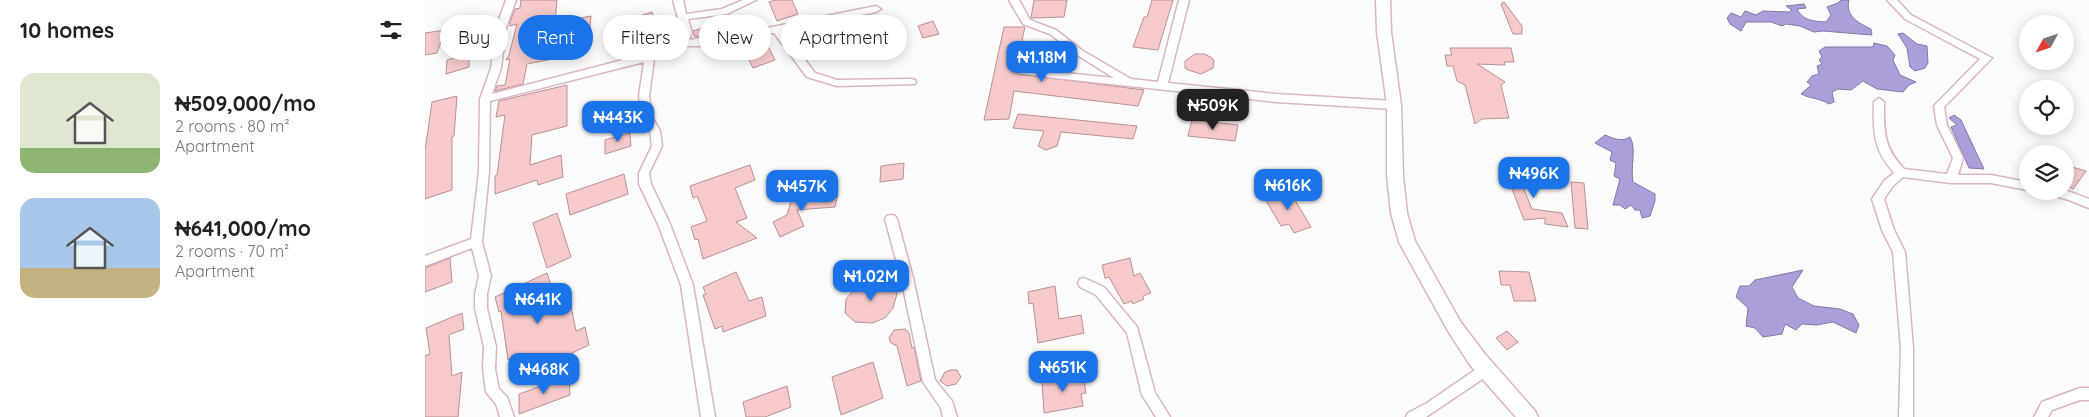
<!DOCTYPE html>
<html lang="en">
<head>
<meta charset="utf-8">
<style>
	body { margin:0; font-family:Quicksand,sans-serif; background:#f2f2f2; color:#222; height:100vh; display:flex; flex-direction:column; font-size:19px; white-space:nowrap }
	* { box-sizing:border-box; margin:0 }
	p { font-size:16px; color:#767676 }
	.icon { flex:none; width:28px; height:28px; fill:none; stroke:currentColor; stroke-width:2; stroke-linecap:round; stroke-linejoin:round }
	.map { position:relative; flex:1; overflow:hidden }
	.side { display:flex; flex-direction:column; background:#fff; width:425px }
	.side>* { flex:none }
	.hud { position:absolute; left:15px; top:15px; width:475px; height:45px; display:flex; gap:10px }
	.needle { width:32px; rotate:230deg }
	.tools { position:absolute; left:1594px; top:15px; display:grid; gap:10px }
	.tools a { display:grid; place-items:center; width:55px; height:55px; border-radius:50%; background:#fff; box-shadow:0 2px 12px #0003; font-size:25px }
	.price { position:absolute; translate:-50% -42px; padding:0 11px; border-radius:10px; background:#1a73e8; color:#fff; font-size:16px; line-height:32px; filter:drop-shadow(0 1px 2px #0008) }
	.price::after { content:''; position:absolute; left:50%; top:30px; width:15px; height:11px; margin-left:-8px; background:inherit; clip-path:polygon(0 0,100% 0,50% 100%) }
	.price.on { background:#222; color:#fff }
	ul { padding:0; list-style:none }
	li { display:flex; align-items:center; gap:15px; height:125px; padding:0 20px }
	li span { display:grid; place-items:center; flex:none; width:140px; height:100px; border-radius:15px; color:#555 }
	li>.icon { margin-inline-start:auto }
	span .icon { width:60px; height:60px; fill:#fffc; stroke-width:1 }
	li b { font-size:21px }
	h2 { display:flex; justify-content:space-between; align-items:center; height:60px; padding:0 20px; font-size:21px }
	.chip { padding:0 18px; border-radius:22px; background:#fff; box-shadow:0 2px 12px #0003; font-size:18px; line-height:45px }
	.chip.on { background:#1a73e8; color:#fff }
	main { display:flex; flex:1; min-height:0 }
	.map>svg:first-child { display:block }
	.water { fill:#ac9eda; stroke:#8577a3 }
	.building { fill:#f6caca; stroke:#b99191 }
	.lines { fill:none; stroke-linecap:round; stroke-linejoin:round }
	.street-casing { stroke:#dbb4c5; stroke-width:3 }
	.secondary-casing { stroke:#dbb4c5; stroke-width:3 }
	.street { fill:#fff; fill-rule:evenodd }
	.secondary { fill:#fff; fill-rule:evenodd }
</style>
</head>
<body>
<main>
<section class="side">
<h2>10 homes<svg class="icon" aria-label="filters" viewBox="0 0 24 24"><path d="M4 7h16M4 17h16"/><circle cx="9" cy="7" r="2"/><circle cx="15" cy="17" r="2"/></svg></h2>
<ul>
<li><span style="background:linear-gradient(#dfe7d0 75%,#8fb573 0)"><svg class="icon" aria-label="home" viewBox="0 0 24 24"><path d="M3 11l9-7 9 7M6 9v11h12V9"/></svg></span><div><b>₦509,000/mo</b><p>2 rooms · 80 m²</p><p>Apartment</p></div></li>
<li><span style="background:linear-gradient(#a9c7e8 70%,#c2b280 0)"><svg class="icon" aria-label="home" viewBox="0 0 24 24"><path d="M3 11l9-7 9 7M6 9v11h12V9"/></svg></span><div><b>₦641,000/mo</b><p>2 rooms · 70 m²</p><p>Apartment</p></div></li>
</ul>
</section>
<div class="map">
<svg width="1664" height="417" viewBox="0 0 1664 417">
	<rect width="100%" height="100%" fill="#fbfbfb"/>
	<path class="water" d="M1416 0H1424C1420 16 1433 23 1446 29L1447 35 1398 31 1389 32 1375 26 1361 24 1357 26 1346 22H1321L1316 31 1305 24 1302 18 1306 13 1316 17 1320 11 1331 15 1338 11 1364 12 1367 10 1361 6 1379 4 1381 8 1372 9C1378 21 1388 21 1401 22L1406 15 1402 7 1413 3Z
		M1478 33 1492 44 1502 46 1503 63 1500 68 1490 71 1485 67 1482 48 1473 34Z
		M1449 43 1462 46 1470 55 1468 60 1475 75 1491 82 1484 85 1478 92 1452 89 1438 81 1426 90 1413 89 1407 92 1409 102 1404 104C1395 98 1386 99 1376 94L1386 85 1382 82 1387 76 1394 74 1392 66 1397 64 1394 60 1397 57 1394 51 1400 47H1448Z
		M1529 115 1536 120 1559 169 1544 168 1526 127 1532 125 1524 118Z
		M1180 135C1189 139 1197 142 1205 137 1212 149 1205 167 1208 182L1230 194V201L1225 216 1217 218 1215 210H1210L1206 205 1200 209 1195 205H1188L1195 179 1189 176 1191 163 1185 160 1187 152 1170 143Z
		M1378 270 1367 287 1373 298 1389 306 1415 309 1428 314 1434 325 1431 333 1408 322 1392 325 1377 324 1371 330 1360 324 1357 334 1338 337 1330 328 1321 326 1323 308 1311 297 1315 286H1324L1330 280Z"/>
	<path class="building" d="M96 0H132L130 23 166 16 165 27 160 28 159 53 102 64 98 84 70 91 72 86 80 85 85 59 81 60 84 55 92 24 85 26V22L90 9 95 8Z
		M351 0H367L373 14 352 21 344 2Z
		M609 0H642L639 17 606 18Z
		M727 0H748L733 50 708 47 719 17H722Z
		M1079 2 1097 26V34H1088L1076 4Z
		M227 12 236 41 207 50 203 32 198 34 194 22Z
		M310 18 314 29 298 33 270 37 268 31Z
		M508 21 514 34 498 38 493 26Z
		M579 27H600L591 68H594L593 74 719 90 713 106 589 91 584 119 559 120Z
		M20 30 12 53 0 55V33Z
		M340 40 350 60 328 68 318 48Z
		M1025 48H1086L1089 62H1079L1080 65 1052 64 1080 82 1076 85 1084 118 1057 119 1050 124 1040 85 1032 81 1028 66H1022L1020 55H1027Z
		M44 54V67L21 74 22 60Z
		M770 54H780L787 58 789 61 788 68 776 74 763 70 760 68V61Z
		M142 85V126L107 135 105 165 136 155 138 177 113 185 112 180 70 194V176L72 175 80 115 71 117 74 101Z
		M32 96 29 136 27 137V190L0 199V151L7 102Z
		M593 114 712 126 708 139 636 132 632 146 621 150 613 146 619 131 588 128Z
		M767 120 813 125 810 141 763 136Z
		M205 133 206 146 180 154V140Z
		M479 163 478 179 455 182 456 166Z
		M325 165 330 180 310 188 322 218 311 222 332 238 278 259 273 239 270 240 266 227 282 221 272 196 268 198 265 186Z
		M1640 165 1661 171 1648 189 1640 185Z
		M1121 173 1126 185 1098 187 1107 209 1137 213 1143 227 1120 224V218L1099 220 1082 176Z
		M199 174 203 194 145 215 141 194Z
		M1146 182 1159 183 1163 229 1150 228Z
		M864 190 886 227 869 233 864 224 856 226 840 199Z
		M413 194 410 207 372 210 379 226 355 237 348 222 362 215 367 198Z
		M132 213 146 257 122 268 108 223Z
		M25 258 27 282 0 292V268Z
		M705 258 709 276 715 273 726 293 718 296 719 299 708 304 707 301 699 304 684 277 680 278 677 265Z
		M1074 271 1104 272 1111 301H1089L1085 285H1076Z
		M311 272 324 301 337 297 341 316 298 332 297 326 290 329 278 295 281 294 278 287Z
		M122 273 133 306 145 301 151 331 160 327 164 345 141 356 140 353 93 373 90 357 83 360 76 311 74 312 70 297Z
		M449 280 464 283 469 288 472 294 468 308 460 318 447 323 430 322 420 313 421 299 432 286Z
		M630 286 634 319 656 315 659 333 613 343 608 303 604 304 603 292Z
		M37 313 39 329 24 335 27 376 37 372 33 417H0V356L5 354 1 328Z
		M480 329 484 333 487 348 489 347 496 381 482 386 472 346 466 343 464 338 469 330Z
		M1082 331 1093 342 1082 350 1071 338Z
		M448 362 458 398 416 415 407 377Z
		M526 370H532L536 377 531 384 522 386 515 381 520 372Z
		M653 374V381L659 380 661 393 656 394 658 406 619 413 617 381Z
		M144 376 145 395 94 414V394Z
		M362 386 366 407 340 417H321L318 402Z"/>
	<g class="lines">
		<g class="street-casing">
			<path id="street" d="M81 0H91L81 28 76 68 67 94 221 54 254 41 257 33 248 0H258L261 14 297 9 318 0H331L302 14 263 19 267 33 264 40 322 32 451 6 456 9 451 12 358 31 390 73 412 80 486 79 490 80 491 82 490 84 412 86 382 77 349 33 274 46H259L229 59 224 96 227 117 235 131 237 146 224 173 226 184 245 224 268 285 290 417H276L256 285 233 224 214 184V173L227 146 225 131 217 117 214 96 219 62 65 101 64 172 57 242 66 276 62 294V308L71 347 70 369 74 389 82 397 89 417H75L71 404 61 392 58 369 59 347 50 308V294L54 276 47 248 0 266V256L46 239 54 172 55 99 66 68 71 28Z
				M584 0H594L605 20 631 30 658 51 706 79 733 82 754 0H764L743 83 851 94 969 101 974 105 969 109 851 102 621 77 616 74 621 71 689 78 652 55 625 34 598 24Z
				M1462 0H1472L1486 15 1567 58 1519 107 1522 125 1538 158 1533 175H1566L1602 182V190L1566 183H1526L1478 177 1467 187 1459 199 1469 230 1480 252 1488 348V417H1474L1476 348 1468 252 1457 230 1447 199 1459 181 1469 173C1448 149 1448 132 1449 102L1454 98 1459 102C1459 132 1458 146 1479 169L1522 174 1528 158 1512 125 1509 106 1555 59 1480 19Z
				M1640 190 1664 199V208L1644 200 1623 194 1622 191Z
				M466 215 470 216 472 219 488 278 510 380 527 401 532 417H518L516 408 498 382 476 278 460 219 462 216Z
				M659 278 679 287 712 327 730 393 745 417H731L717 395 702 333 671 295 655 287 653 283 655 279Z
				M1053 356 1058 358 1063 372 1062 376 1001 417H981L983 413 1002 403 1050 370 1047 362 1048 358Z
				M1655 388H1664V400H1655L1627 410 1623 417H1609L1617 402Z"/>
		</g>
		<g class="secondary-casing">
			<path id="secondary" d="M951 0H965L966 32 976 105 978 176 982 213 990 241 1035 321 1059 353 1110 411 1113 417H1091L1045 365 1023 331 974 242 966 213 962 176V105L952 32Z"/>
		</g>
		<use href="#street" class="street"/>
		<use href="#secondary" class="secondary"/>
	</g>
</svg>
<div class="tools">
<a><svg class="needle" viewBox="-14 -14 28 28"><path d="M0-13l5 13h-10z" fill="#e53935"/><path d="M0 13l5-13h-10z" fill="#767676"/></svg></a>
<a><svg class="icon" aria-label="locate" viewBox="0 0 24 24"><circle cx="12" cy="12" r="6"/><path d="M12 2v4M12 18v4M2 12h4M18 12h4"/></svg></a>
<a><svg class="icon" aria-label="layers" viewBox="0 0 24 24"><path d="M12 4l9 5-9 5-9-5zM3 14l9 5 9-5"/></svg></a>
</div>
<b class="price" style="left:617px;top:83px">₦1.18M</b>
<b class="price on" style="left:788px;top:131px">₦509K</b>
<b class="price" style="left:193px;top:143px">₦443K</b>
<b class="price" style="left:1109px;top:199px">₦496K</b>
<b class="price" style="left:863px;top:211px">₦616K</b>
<b class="price" style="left:377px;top:212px">₦457K</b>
<b class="price" style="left:446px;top:302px">₦1.02M</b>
<b class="price" style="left:113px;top:325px">₦641K</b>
<b class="price" style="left:638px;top:393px">₦651K</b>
<b class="price" style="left:119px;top:395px">₦468K</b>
<div class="hud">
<a class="chip">Buy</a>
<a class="chip on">Rent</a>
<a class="chip">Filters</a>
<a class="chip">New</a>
<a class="chip">Apartment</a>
</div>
</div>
</main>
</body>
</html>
